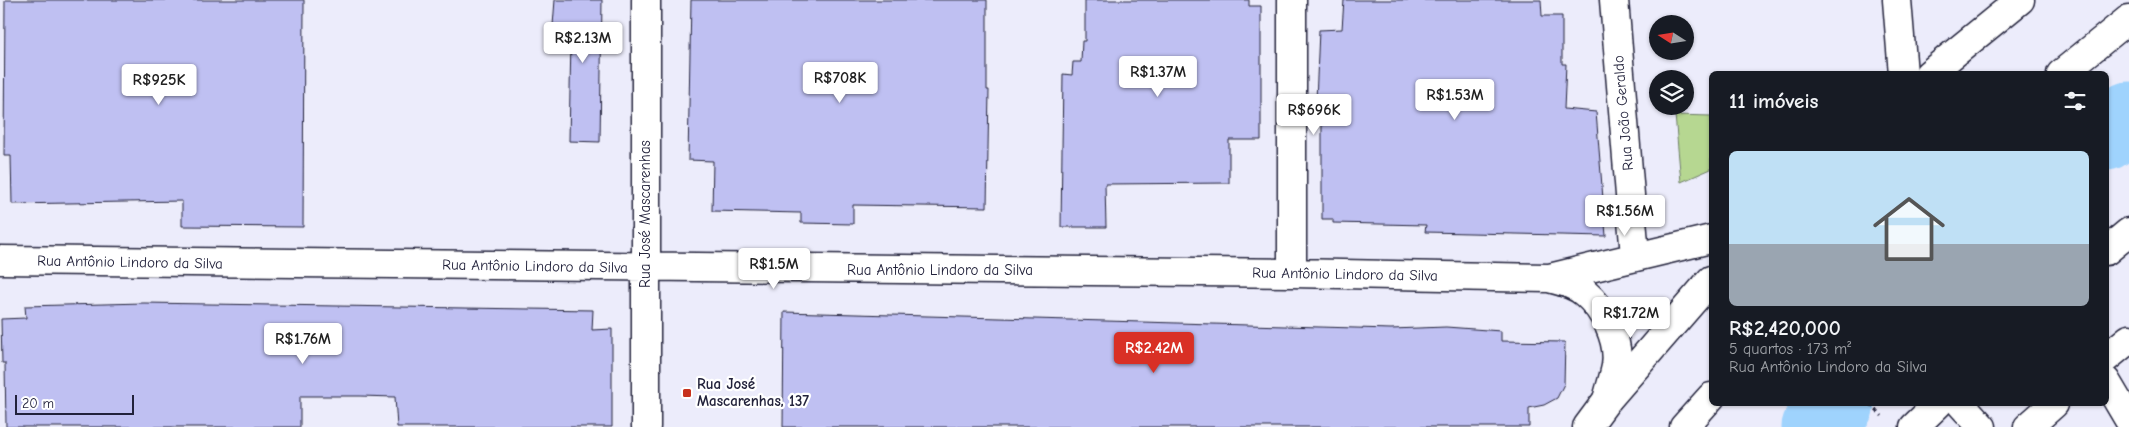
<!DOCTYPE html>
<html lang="pt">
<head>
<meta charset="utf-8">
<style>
	body { margin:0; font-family:"Comic Neue",sans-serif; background:#20242c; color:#f1f3f6; height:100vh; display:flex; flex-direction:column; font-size:19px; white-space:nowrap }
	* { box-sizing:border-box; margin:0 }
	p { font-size:16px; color:#9ea1a6 }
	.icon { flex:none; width:28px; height:28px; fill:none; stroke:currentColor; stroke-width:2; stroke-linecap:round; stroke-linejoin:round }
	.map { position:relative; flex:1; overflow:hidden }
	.side { position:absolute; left:1709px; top:71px; width:400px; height:335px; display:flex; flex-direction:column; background:#171b24; border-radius:8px; box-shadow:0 1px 4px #0004 }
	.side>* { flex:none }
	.needle { width:32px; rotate:282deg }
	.buttons { position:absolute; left:1649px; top:15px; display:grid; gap:10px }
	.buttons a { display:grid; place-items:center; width:45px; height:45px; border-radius:50%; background:#171b24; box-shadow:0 1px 4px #0004; font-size:25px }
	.scale { position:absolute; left:15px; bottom:12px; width:119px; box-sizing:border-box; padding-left:5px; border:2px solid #22223b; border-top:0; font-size:14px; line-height:18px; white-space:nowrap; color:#22223b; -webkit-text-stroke:4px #fff; paint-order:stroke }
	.price { position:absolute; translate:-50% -42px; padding:0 11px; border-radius:5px; background:#fff; color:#222; font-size:16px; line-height:32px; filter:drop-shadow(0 1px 2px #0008) }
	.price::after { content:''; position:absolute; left:50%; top:30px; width:15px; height:11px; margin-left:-8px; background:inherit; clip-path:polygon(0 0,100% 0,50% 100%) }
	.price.current { background:#d93025; color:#fff }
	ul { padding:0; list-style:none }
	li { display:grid; align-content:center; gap:10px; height:265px; padding:0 20px }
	li span { display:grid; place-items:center; height:155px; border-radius:8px; color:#555 }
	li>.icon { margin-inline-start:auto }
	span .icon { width:90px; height:90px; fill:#fffc; stroke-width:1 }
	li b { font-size:21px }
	h2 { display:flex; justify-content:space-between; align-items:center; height:60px; padding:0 20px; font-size:21px }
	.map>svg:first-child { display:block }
	.green { fill:#b6d791; stroke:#6c7c66 }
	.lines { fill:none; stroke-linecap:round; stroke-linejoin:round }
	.river { stroke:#9fd3fd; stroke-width:71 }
	.building { fill:#bfc0f2; stroke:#22223b }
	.minor-casing { stroke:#22223b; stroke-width:31 }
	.major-casing { stroke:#22223b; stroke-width:31 }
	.highway-casing { stroke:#22223b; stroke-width:31 }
	.path { stroke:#22223b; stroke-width:3; stroke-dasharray:4 4; stroke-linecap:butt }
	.minor { stroke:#fff; stroke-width:28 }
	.major { stroke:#fff; stroke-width:28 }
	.highway { stroke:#fff; stroke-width:28 }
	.poi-dot { fill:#c8321e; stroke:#fff; stroke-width:2 }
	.labels { text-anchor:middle; stroke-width:4.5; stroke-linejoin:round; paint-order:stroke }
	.street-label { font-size:15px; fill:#22223b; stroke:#fff }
	.poi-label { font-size:15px; font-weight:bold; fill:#22223b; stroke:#fff; text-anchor:start }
</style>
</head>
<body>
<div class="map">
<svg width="2129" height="427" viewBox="0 0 2129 427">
	<rect width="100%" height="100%" fill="#ececfb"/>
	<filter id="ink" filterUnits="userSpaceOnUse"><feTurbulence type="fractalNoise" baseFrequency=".02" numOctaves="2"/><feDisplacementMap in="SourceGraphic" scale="10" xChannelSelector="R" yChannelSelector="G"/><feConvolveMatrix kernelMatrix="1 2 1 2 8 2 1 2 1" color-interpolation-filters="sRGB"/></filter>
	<g filter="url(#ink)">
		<path class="green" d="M1675 115 1711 116V169L1681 182Z"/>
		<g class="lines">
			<path class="river" d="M2106 135 2129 117
				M1817 427 1839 404"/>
		</g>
		<path class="building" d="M5 0H304L303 227 182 226V201L12 204 11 156H4Z
			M555 0H602L600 142 569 141 571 39 552 38Z
			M691 0H987V90H989L987 207 853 205V224L801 223V213L712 211 713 161 688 160Z
			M1085 0H1249V6H1261V140H1229V183L1105 184 1106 227H1061L1063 74 1072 75 1073 62H1081L1082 41H1085Z
			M1344 0H1541L1542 16H1562V64H1566L1564 109 1596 112 1606 236 1425 232 1426 225 1333 223V219H1322V101H1316L1319 30 1342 29Z
			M144 303 593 310 592 330 612 329V427H397L395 397 360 396H300V427H6L5 363H2L1 319 26 318 25 306Z
			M784 312 1391 329 1446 327 1501 331V341L1565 342 1564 384 1557 398 1544 405 1529 408V427H783Z"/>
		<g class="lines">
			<g class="minor-casing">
				<path id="minor" d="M646 0V427
					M1614 0 1635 256
					M1897 0 1903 74
					M0 260 1292 273 1549 278 1711 239
					M1292 273V0
					M1549 278C1561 281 1575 284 1585 293 1604 309 1620 340 1616 366 1614 377 1610 388 1607 400
					M2106 381 2129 420
					M1961 404 1982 427"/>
			</g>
			<g class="major-casing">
				<path id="major" d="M1929 74 2020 0
					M2106 358 2129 339
					M1587 427 1607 400 1711 280
					M2028 427 2054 404"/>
			</g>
			<g class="highway-casing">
				<path id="highway" d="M2061 74 2129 19
					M2106 251 2129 232
					M1684 427 1711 397
					M1914 427 1938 404"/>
			</g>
			<path class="path" d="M1870 404 1882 416"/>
			<use href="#minor" class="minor"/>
			<use href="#major" class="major"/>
			<use href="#highway" class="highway"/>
		</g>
	</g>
	<rect class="poi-dot" x="682" y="388" width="10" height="10" rx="2.5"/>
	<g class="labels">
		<g class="street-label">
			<text transform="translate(1623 113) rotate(-95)" y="5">Rua João Geraldo</text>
			<text transform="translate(645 214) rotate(-90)" y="5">Rua José Mascarenhas</text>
			<text transform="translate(130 262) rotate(1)" y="5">Rua Antônio Lindoro da Silva</text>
			<text transform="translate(535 266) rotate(1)" y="5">Rua Antônio Lindoro da Silva</text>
			<text x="940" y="275">Rua Antônio Lindoro da Silva</text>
			<text transform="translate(1345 274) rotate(1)" y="5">Rua Antônio Lindoro da Silva</text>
		</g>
		<g class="poi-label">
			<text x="697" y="389">Rua José<tspan x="697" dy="17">Mascarenhas, 137</tspan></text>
		</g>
	</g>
</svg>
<div class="buttons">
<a><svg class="needle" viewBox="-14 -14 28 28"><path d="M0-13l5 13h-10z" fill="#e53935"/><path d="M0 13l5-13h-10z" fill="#9ea1a6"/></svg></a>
<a><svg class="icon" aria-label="layers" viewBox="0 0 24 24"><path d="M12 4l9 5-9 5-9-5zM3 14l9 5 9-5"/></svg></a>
</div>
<div class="scale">20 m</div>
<b class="price" style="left:583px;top:64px">R$2.13M</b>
<b class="price" style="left:1158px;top:98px">R$1.37M</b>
<b class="price" style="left:840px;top:104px">R$708K</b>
<b class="price" style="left:159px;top:106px">R$925K</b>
<b class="price" style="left:1455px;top:121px">R$1.53M</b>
<b class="price" style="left:1314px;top:136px">R$696K</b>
<b class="price" style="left:1625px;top:237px">R$1.56M</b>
<b class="price" style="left:774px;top:290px">R$1.5M</b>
<b class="price" style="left:1631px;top:339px">R$1.72M</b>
<b class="price" style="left:303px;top:365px">R$1.76M</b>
<b class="price current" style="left:1154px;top:374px">R$2.42M</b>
<section class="side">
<h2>11 imóveis<svg class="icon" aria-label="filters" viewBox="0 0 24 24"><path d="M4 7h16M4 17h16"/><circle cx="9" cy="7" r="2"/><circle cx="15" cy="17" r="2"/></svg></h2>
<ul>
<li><span style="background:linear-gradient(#bfe0f5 60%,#9aa5b1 0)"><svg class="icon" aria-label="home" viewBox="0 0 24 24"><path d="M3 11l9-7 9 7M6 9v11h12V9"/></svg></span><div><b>R$2,420,000</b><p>5 quartos · 173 m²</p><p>Rua Antônio Lindoro da Silva</p></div></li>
</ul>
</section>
</div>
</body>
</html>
